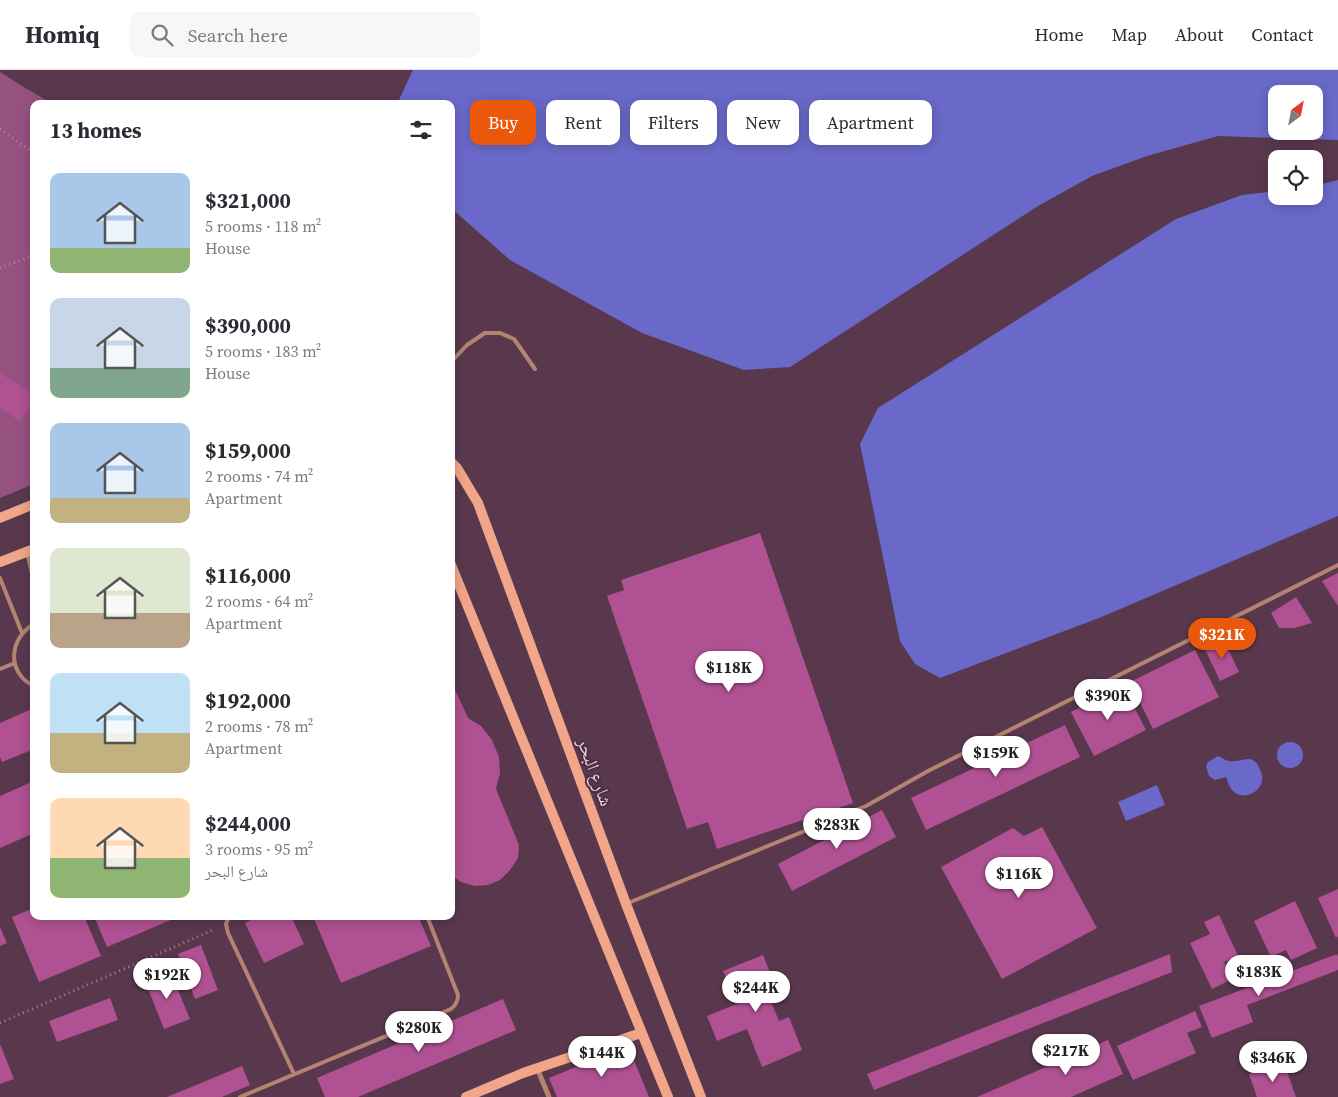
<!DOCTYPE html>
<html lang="en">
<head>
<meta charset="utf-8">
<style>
	body { margin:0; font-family:"Source Serif 4","Noto Naskh Arabic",serif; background:#f7f7f7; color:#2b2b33; height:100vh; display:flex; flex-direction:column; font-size:19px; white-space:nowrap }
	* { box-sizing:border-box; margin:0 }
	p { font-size:16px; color:#7c7c81 }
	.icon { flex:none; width:28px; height:28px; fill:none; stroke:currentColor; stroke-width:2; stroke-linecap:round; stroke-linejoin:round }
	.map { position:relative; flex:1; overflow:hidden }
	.side { position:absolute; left:30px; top:30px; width:425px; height:820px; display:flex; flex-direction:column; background:#fff; border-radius:10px; box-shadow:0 2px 12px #0003 }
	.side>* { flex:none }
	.hud { position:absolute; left:470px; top:30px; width:475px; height:45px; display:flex; gap:10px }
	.needle { width:32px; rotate:32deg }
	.tools { position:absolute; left:1268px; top:15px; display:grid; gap:10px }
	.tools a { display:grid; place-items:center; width:55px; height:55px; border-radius:10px; background:#fff; box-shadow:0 2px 12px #0003; font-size:25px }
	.price { position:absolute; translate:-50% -42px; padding:0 11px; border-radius:18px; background:#fff; color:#222; font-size:16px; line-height:32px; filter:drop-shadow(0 1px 2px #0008) }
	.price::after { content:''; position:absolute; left:50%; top:30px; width:15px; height:11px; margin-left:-8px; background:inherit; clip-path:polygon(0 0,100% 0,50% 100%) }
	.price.on { background:#ea580c; color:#fff }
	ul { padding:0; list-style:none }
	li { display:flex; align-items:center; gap:15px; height:125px; padding:0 20px }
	li span { display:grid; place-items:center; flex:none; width:140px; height:100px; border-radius:10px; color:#555 }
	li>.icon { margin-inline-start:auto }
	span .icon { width:60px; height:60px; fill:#fffc; stroke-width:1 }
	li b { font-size:21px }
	h2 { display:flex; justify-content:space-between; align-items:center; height:60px; padding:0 20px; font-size:21px }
	.chip { padding:0 18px; border-radius:10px; background:#fff; box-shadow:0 2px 12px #0003; font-size:18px; line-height:45px }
	.chip.on { background:#ea580c; color:#fff }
	header { display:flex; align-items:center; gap:30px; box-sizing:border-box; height:70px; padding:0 25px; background:#fff; border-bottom:1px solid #e1e1e2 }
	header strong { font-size:24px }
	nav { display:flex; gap:28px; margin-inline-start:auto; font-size:18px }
	.search { width:350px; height:45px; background:#f7f7f7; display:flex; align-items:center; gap:12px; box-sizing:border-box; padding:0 18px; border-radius:10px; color:#7c7c81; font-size:19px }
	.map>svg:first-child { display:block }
	.green { fill:#96527f }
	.water { fill:#6a69c9; fill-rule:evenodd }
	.building { fill:#af5192 }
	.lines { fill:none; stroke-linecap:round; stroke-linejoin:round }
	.path { stroke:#a4899b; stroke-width:3; stroke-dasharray:1 4; stroke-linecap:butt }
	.lane { stroke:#b48372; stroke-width:4 }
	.street { stroke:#b48372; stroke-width:5 }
	.secondary { stroke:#f1a589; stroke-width:10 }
	.labels { text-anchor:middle; stroke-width:4; stroke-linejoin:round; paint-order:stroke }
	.street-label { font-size:18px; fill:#e6d1de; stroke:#4e2e43 }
</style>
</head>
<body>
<header>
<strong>Homiq</strong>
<div class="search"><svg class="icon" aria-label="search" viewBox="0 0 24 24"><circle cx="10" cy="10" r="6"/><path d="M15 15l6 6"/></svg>Search here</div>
<nav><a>Home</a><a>Map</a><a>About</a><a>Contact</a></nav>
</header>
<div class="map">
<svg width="1338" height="1027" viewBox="0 0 1338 1027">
	<rect width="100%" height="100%" fill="#59384e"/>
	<path class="green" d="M0 2 22 16 53 34H34V414L0 428Z"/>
	<path class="water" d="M413 0H1338V70L1218 66 1147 86 1092 106 1038 136 790 297 744 300 642 263 510 190 451 138V34H397ZM1276 24H1314V61H1276Z
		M1338 110V446L1099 548 940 608 915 594 900 571 860 374 878 338 1176 149 1242 125 1276 121V126H1314V116Z
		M1277 685a13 13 0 1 1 26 0a13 13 0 1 1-26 0Z
		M1218 686C1221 687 1225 690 1228 691 1242 694 1253 679 1261 702 1268 719 1245 733 1233 721 1229 717 1228 712 1226 707L1215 710 1209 706 1206 696 1208 692Z
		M1157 715 1165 735 1126 751 1118 732Z"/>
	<path class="building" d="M0 303 34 325V331L20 351 0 338Z
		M760 463 853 733 717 779 708 752 687 759 607 526 624 520 621 510Z
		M1338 503V536L1322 511Z
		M1296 527 1312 553 1294 558H1279L1271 543Z
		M1223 568 1239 602 1220 611 1204 577Z
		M1195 580 1219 627 1153 659 1130 612Z
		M451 611 468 648 481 656 492 670 499 687 500 703 496 719 519 775 518 788 510 800 500 810 488 815 475 816 461 812 451 805Z
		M1123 616 1146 660 1094 686 1071 642Z
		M34 638V679L2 692 0 687V653Z
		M1065 655 1080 687 926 760 911 728Z
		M34 711V736L32 737 34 740V763L0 778V726Z
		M882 740 896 767 792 821 778 794Z
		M1042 757 1097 858 1002 909 941 797 1013 758 1024 766Z
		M1338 819V866L1336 868 1318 828Z
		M1295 831 1317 878 1291 890 1286 880 1271 887 1254 851Z
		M34 838V846H84L101 886 39 912 12 847Z
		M1219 845 1238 886 1224 892 1232 909 1212 919 1190 873 1210 864 1204 852Z
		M94 846H171L173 849 107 877Z
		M259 846H291L304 874 264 893 245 853Z
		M313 846H418L431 876 341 913Z
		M0 857 7 873 0 876Z
		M201 875 218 920 195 929 178 884Z
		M1170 884 1172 902 874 1020 867 1004Z
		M1337 884 1338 887V900L1247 935 1253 952 1212 968 1199 936Z
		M763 885 777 920 768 924 779 951 789 947 802 980 762 997 747 959 717 971 707 946 737 934 723 901Z
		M170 901 190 949 164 959 145 911Z
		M110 928 118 950 57 972 49 951Z
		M503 929 516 960 358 1027H325L317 1008Z
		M1195 941 1202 957 1187 963 1196 983 1133 1010 1117 976Z
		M1108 970 1123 1004 1071 1027H977Z
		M0 974 14 1009 0 1014Z
		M628 976 649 1027H557L549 1008Z
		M1284 993 1296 1027H1257L1249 1004Z
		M242 996 250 1015 222 1027H167Z"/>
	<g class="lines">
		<path class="path" d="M0 59 34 83
			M0 198 34 185
			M0 953 213 860"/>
		<path class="lane" d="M451 292 467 275 485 263H500L514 269 535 299
			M27 482 34 512
			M0 508 22 563
			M34 554C9 568 6 603 34 616
			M0 599 15 593
			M628 833 866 736 928 701 1338 495
			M229 846 226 854 228 863 294 1004
			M240 1027 451 939C456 935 458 931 458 925L427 846"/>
		<path class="street" d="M537 998 549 1027"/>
		<path class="secondary" d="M451 392 457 398 478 433 626 834 701 1027
			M0 448 34 434
			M0 492 34 479
			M451 495 668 1027
			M466 1027 523 1003 641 963"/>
	</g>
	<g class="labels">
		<g class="street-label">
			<text transform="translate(595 702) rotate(70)" y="6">شارع البحر</text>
		</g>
	</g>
</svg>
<div class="tools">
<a><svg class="needle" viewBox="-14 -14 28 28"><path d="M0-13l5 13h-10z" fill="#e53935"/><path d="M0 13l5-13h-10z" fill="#7c7c81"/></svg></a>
<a><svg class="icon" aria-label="locate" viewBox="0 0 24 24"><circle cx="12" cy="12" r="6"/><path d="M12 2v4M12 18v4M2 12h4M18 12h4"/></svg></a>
</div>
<b class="price on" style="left:1222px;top:590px">$321K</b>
<b class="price" style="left:729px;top:623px">$118K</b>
<b class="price" style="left:1108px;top:651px">$390K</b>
<b class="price" style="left:996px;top:708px">$159K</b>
<b class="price" style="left:837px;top:780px">$283K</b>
<b class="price" style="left:1019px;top:829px">$116K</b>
<b class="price" style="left:1259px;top:927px">$183K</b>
<b class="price" style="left:167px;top:930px">$192K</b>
<b class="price" style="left:756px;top:943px">$244K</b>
<b class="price" style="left:419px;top:983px">$280K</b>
<b class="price" style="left:1066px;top:1006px">$217K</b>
<b class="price" style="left:602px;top:1008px">$144K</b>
<b class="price" style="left:1273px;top:1013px">$346K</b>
<div class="hud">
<a class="chip on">Buy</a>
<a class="chip">Rent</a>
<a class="chip">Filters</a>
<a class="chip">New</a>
<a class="chip">Apartment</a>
</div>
<section class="side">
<h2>13 homes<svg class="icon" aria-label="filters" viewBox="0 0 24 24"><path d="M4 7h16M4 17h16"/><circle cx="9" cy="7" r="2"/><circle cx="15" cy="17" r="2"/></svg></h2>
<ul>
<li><span style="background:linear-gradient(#a9c7e8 75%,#8fb573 0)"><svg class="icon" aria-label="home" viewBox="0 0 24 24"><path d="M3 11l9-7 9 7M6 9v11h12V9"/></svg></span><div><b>$321,000</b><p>5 rooms · 118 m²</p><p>House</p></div></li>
<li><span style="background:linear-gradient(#c9d6e8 70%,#7fa58c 0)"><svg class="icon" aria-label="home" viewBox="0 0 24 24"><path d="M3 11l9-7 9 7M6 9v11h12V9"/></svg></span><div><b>$390,000</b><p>5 rooms · 183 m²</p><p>House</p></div></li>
<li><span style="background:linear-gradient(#a9c7e8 75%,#c2b280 0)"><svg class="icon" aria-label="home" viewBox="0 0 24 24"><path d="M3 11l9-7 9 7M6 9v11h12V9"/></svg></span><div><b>$159,000</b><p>2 rooms · 74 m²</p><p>Apartment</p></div></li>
<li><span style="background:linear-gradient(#dfe7d0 65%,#b9a48a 0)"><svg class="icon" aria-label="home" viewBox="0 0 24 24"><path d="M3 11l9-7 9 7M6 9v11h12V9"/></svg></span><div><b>$116,000</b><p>2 rooms · 64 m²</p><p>Apartment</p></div></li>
<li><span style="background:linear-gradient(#bfe0f5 60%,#c2b280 0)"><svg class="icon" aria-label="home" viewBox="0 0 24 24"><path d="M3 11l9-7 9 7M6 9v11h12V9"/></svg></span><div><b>$192,000</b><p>2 rooms · 78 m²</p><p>Apartment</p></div></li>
<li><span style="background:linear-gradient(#ffd9b3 60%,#8fb573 0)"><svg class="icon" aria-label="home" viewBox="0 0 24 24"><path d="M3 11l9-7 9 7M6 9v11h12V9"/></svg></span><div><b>$244,000</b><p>3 rooms · 95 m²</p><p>شارع البحر</p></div></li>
</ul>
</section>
</div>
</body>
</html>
